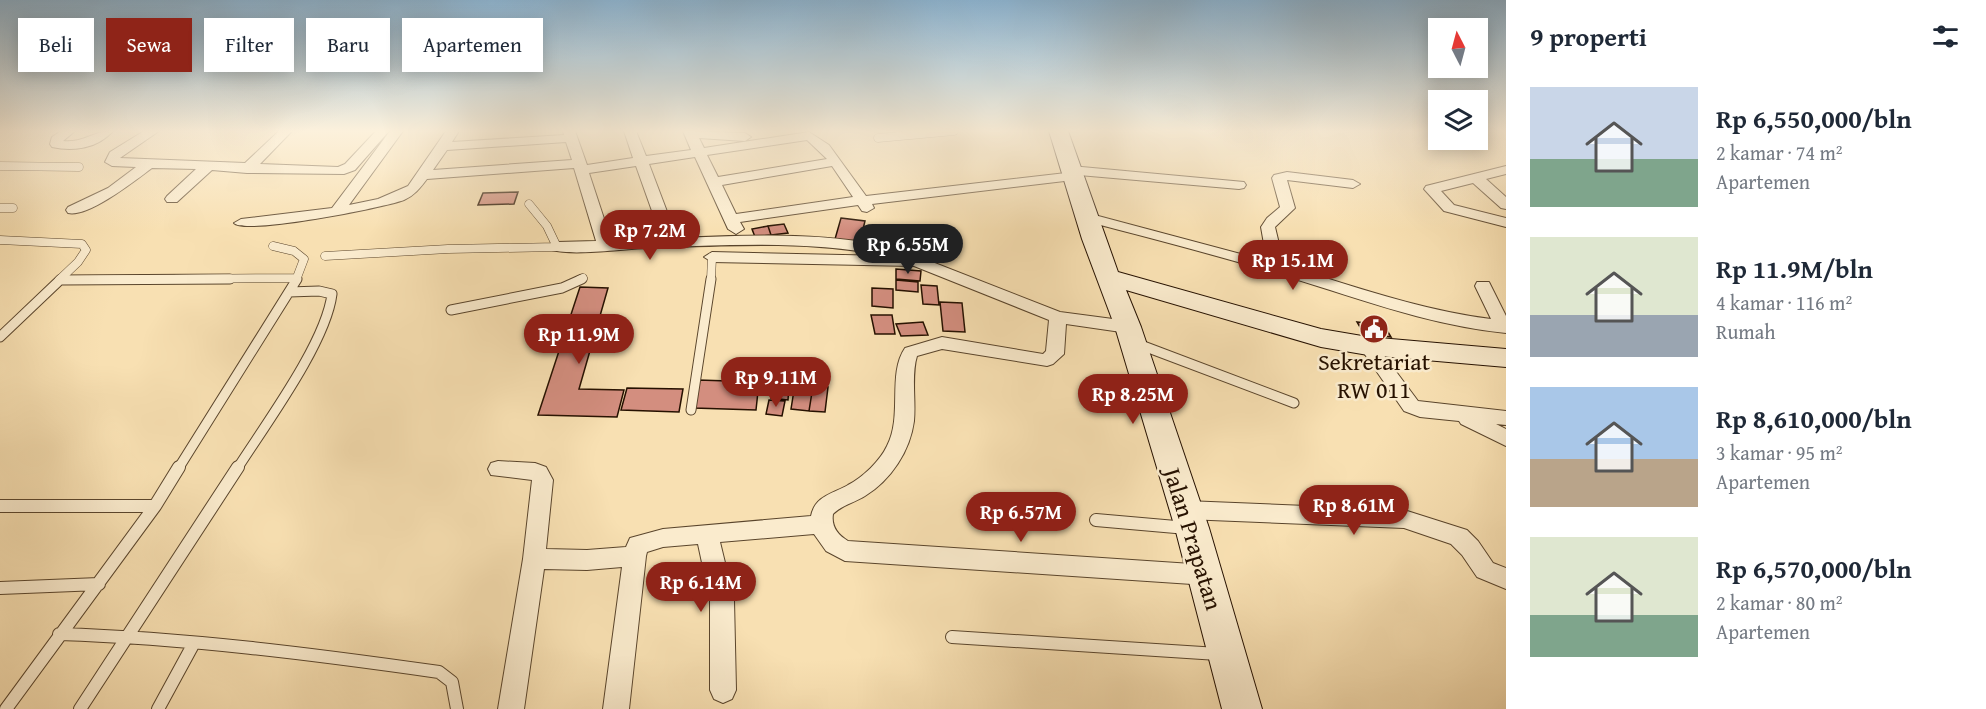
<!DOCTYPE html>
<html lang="id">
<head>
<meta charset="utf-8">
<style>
	body { margin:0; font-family:"Gentium Book Plus",serif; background:#f2f2f3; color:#1f2937; height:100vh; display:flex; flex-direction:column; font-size:22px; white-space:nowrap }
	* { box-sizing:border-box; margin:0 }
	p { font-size:20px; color:#747a83 }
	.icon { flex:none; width:33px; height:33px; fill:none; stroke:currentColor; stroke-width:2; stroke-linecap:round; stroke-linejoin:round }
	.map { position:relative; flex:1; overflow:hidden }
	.panel { display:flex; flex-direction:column; background:#fff; width:480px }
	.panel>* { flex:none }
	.guide { position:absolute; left:18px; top:18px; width:570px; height:54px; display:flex; gap:12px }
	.needle { width:39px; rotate:354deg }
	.buttons { position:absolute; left:1428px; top:18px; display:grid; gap:12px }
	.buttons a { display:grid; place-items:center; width:60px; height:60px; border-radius:0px; background:#fff; box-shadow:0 3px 15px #0003; font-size:30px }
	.price { position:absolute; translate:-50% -51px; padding:0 14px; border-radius:21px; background:#8f2418; color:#fff; font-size:20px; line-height:39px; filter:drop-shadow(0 2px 3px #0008) }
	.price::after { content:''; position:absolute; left:50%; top:36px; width:18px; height:14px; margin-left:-9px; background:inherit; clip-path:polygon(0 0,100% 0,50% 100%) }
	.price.selected { background:#222; color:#fff }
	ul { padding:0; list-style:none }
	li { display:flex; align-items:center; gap:18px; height:150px; padding:0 24px }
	li span { display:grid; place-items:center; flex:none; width:168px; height:120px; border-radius:0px; color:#555 }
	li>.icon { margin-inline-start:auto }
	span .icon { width:72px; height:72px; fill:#fffc; stroke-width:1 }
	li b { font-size:26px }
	h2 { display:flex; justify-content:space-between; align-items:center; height:72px; padding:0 24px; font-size:26px }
	.chip { padding:0 21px; border-radius:0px; background:#fff; box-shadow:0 3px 15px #0003; font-size:21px; line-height:54px }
	.chip.selected { background:#8f2418; color:#fff }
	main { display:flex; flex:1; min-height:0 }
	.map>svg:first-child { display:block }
	.building { fill:#d38e7f; stroke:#261100; stroke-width:1.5 }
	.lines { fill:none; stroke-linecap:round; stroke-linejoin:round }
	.lane-far2-casing { stroke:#5a452c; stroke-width:9 }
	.lane-far1-casing { stroke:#5a452c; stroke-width:11 }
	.lane-casing { stroke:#5a452c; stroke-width:14 }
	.street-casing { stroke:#5a452c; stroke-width:2 }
	.secondary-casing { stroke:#261100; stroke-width:2 }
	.lane-far2 { stroke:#faebcd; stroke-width:8 }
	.lane-far1 { stroke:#faebcd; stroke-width:9 }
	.lane { stroke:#faebcd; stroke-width:12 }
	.street { fill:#faebcd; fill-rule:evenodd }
	.secondary { fill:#faebcd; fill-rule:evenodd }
	.labels { text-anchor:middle; stroke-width:5; stroke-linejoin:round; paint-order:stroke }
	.poi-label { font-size:24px; fill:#261100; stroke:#faebcd }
	.street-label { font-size:24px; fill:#261100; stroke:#faebcd }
</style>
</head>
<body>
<main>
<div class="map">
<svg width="1506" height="709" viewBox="0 0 1506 709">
	<rect width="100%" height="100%" fill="#f8e0b2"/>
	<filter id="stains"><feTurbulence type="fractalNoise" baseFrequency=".00333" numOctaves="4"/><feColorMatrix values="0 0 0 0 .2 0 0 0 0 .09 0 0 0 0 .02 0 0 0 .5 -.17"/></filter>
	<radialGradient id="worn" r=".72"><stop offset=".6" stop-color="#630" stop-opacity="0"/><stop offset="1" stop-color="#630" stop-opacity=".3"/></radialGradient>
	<path class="building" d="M518 192 514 204 478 205 483 193Z
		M841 218 865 221 860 242 835 239Z
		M784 224 788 233 771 235 768 226Z
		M768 226 771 235 755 237 752 229Z
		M896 269 921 271 920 281 896 279Z
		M896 280 918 282V292L896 290Z
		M921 285 937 286 939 305 923 304Z
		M580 287 608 288 579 389 624 390 617 417 538 415Z
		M872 288 893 289V308L872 306Z
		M940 302 962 303 965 332 943 331Z
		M871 315H892L895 334H875Z
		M923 322 928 335 901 336 896 324Z
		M1357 322 1384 325 1391 337 1384 336 1387 340 1372 339 1369 335 1364 334Z
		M698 380 759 382 756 410 694 408Z
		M773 384 789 385 788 400 771 398Z
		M795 384 813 386 809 411 791 409Z
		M813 386 828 387 825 412 809 411Z
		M627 388 683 389 679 412 621 410Z
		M769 400 785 401 782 416 766 414Z"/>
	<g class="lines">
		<g class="lane-far2-casing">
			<path id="lane-far2" d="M878 138 954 131
				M0 166 79 167
				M0 208H13
				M0 240 82 244 86 250 78 262 59 280
				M273 246 294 251 304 259 296 280
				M325 256 448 249 557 247 547 226 529 204
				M60 280 297 278
				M579 280 583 278
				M711 280 712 257"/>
		</g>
		<g class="lane-far1-casing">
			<path id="lane-far1" d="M60 280 230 279
				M451 310 562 288 582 279
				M0 337 61 279
				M1138 344 1294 403
				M691 410 711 279
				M178 469 297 279
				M237 469C265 425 326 343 332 294L319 291 289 292"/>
		</g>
		<g class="lane-casing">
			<path id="lane" d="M0 506H155
				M1096 520 1187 528
				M0 588 99 584
				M59 634C187 638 312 654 439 672L452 682 457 709
				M952 637 1218 654
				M6 709 155 506 179 467
				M80 709 238 467
				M158 709 194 643"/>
		</g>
		<g class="street-casing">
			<path id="street" d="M61 131H75L63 141C85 143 92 131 113 131 98 148 74 152 52 147L50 144 52 137Z
				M144 131H159L120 158 245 163 279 131H292L260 164 338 167 345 164 376 131H389L355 170 344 174 247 173 212 170 177 202H167L165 199 167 196 196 169 152 168C136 180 88 218 68 213L66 210 68 207 108 188 136 167 112 166 105 162 110 152Z
				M390 131H403L349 205 378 199 408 186 446 131H459L452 142 564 135 563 131H575L587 165 633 158 624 131H636L646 156 691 150 683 131 745 133 751 137 745 141 699 138 704 148 809 132 829 145 866 196 1066 173 1064 170 1066 167 1071 166 1244 182 1246 185 1244 188 1239 189 1079 175 1078 179 1073 180 872 204 874 208 867 212 862 211 858 205 740 222 744 229 736 234 728 229 695 157 649 164 677 238C753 235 829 231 904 250L906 253 904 256 922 258 1060 312 1128 321 1134 323 1137 327 1134 331 1128 333 1066 324 1064 354 1053 364 1047 366 942 349 917 356C911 375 916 400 914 421 910 451 891 480 865 496 854 503 842 505 833 514 831 527 838 535 848 541L1207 565 1215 568 1219 575 1215 582 1207 585 845 561 826 551 814 534 720 542 734 600 736 690 732 699 723 703 714 699 710 690V600L698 544 663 547 647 552 646 556 629 709H603L622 567 587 570 544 569 524 709H498L523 559 532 480 491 475 488 469 491 463 498 461 535 463 546 467 553 480 546 549 587 550 626 547 630 538 663 529 811 516C815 496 832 494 848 485 863 477 880 461 887 446 903 416 887 374 905 348L942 337 1043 354 1046 351 1049 320 914 266 712 262 704 257 712 252 888 256C808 240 728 245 647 248 623 249 573 256 552 250L549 247 552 244 557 242 596 241 574 168 427 179C420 188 415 195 404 200 383 208 244 235 234 223L241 219 332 208ZM807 140 827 159 718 177 707 155ZM566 142 572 160 433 170 447 150ZM636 166 662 239 611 240 589 173ZM832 166 853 197 736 214 722 185Z
				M1506 166V174L1486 179 1506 197V209L1501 208 1473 183 1441 191 1454 205 1506 218V227L1444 211 1424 189 1426 186Z
				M1287 172 1353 180 1360 184 1353 188 1287 180 1295 208 1275 227 1284 265C1353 286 1420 310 1491 319L1475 286 1477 282H1489L1506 316V333C1425 325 1350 295 1272 272 1209 253 1145 237 1082 220L1080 217 1087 213 1267 261 1261 227 1267 218 1280 207 1272 178 1274 175Z
				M1368 340 1374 342 1418 401 1506 411V425L1496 424 1506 429V446L1461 424 1459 421 1420 417 1404 411 1359 346 1362 342Z
				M1186 501 1404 510 1467 530 1478 541 1493 563 1506 568V589L1477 577 1462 555 1451 544 1404 528 1186 519 1178 516 1175 510 1178 504Z"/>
		</g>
		<g class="secondary-casing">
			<path id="secondary" d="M1049 131H1068L1118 272 1321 329 1368 337 1506 349V367L1368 355 1321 347 1126 290 1141 327 1209 528 1262 709H1222L1175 528 1115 327 1082 239Z"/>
		</g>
		<use href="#lane-far2" class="lane-far2"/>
		<use href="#lane-far1" class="lane-far1"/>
		<use href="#lane" class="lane"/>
		<use href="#street" class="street"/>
		<use href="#secondary" class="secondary"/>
	</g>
	<linearGradient id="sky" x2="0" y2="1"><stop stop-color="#8cb6d5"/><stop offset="0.57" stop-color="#fcf1dc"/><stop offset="1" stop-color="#fcf1dc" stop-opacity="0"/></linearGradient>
	<rect width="1506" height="230" fill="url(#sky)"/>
	<defs>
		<g id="civic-disc" transform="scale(1.5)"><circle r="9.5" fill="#8f2418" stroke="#faebcd"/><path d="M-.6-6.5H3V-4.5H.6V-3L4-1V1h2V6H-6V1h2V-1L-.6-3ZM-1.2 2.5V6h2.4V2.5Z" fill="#fff"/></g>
	</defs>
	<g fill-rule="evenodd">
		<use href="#civic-disc" x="1374" y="329"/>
	</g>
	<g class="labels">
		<g class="poi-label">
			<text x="1374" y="370">Sekretariat<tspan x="1374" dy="28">RW 011</tspan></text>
		</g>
		<g class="street-label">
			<text transform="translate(1193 539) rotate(73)" y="8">Jalan Prapatan</text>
		</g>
	</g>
	<rect width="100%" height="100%" filter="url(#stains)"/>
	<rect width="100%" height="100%" fill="url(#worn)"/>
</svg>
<div class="buttons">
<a><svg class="needle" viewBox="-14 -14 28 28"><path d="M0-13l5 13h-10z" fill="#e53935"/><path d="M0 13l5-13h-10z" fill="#747a83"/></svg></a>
<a><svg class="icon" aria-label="layers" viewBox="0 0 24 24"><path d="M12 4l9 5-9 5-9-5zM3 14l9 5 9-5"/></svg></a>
</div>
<b class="price" style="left:650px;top:261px">Rp 7.2M</b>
<b class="price selected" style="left:908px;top:275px">Rp 6.55M</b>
<b class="price" style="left:1293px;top:291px">Rp 15.1M</b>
<b class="price" style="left:579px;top:365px">Rp 11.9M</b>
<b class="price" style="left:776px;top:408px">Rp 9.11M</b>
<b class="price" style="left:1133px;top:425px">Rp 8.25M</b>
<b class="price" style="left:1354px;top:536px">Rp 8.61M</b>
<b class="price" style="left:1021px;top:543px">Rp 6.57M</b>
<b class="price" style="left:701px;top:613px">Rp 6.14M</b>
<div class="guide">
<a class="chip">Beli</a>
<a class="chip selected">Sewa</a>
<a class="chip">Filter</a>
<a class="chip">Baru</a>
<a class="chip">Apartemen</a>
</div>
</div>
<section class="panel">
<h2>9 properti<svg class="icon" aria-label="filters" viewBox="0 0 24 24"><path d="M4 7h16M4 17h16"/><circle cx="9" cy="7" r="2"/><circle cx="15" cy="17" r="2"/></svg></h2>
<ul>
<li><span style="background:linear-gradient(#c9d6e8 60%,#7fa58c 0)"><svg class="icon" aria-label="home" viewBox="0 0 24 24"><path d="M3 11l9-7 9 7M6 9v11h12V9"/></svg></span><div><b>Rp 6,550,000/bln</b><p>2 kamar · 74 m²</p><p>Apartemen</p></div></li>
<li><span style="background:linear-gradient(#dfe7d0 65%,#9aa5b1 0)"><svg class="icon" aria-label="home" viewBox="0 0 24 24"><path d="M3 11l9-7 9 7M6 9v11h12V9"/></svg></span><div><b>Rp 11.9M/bln</b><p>4 kamar · 116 m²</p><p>Rumah</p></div></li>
<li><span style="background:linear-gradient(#a9c7e8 60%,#b9a48a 0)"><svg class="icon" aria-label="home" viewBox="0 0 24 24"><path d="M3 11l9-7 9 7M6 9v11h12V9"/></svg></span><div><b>Rp 8,610,000/bln</b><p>3 kamar · 95 m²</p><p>Apartemen</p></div></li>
<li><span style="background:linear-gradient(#dfe7d0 65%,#7fa58c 0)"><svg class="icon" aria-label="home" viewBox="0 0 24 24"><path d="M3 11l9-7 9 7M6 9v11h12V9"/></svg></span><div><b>Rp 6,570,000/bln</b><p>2 kamar · 80 m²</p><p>Apartemen</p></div></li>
</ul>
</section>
</main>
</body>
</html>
